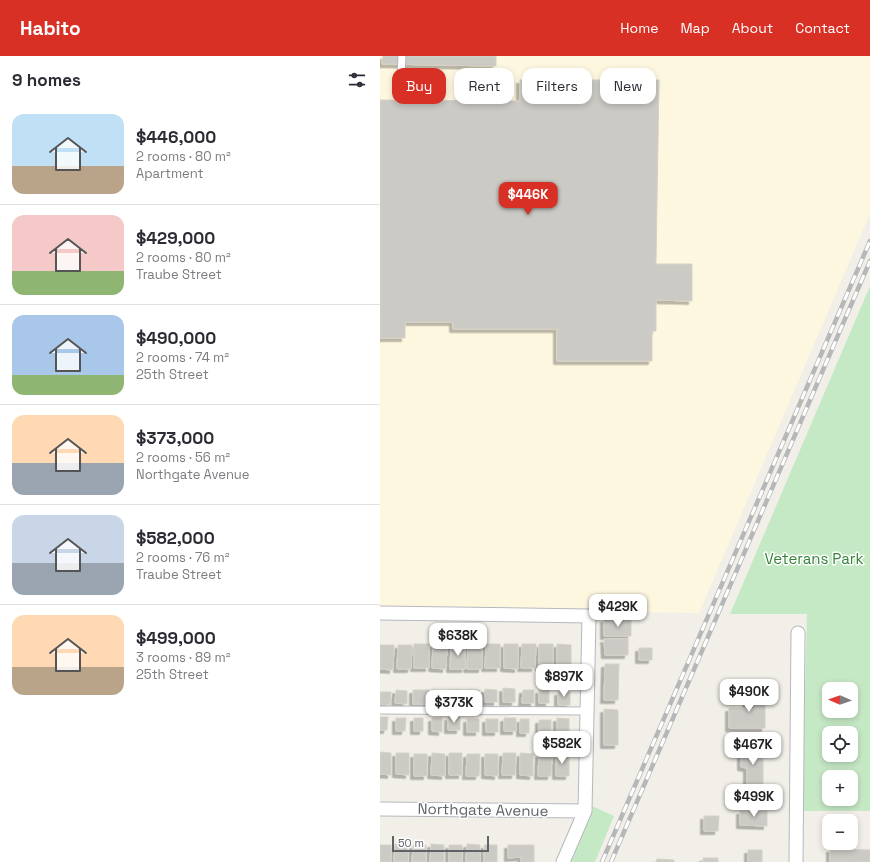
<!DOCTYPE html>
<html lang="en">
<head>
<meta charset="utf-8">
<style>
	body { margin:0; font-family:"Space Grotesk",sans-serif; background:#f7f7f7; color:#2b2b33; height:100vh; display:flex; flex-direction:column; font-size:15px; white-space:nowrap }
	* { box-sizing:border-box; margin:0 }
	p { font-size:13px; color:#7c7c81 }
	.icon { flex:none; width:22px; height:22px; fill:none; stroke:currentColor; stroke-width:2; stroke-linecap:round; stroke-linejoin:round }
	.map { position:relative; flex:1; overflow:hidden }
	.details { display:flex; flex-direction:column; background:#fff; width:380px }
	.details>* { flex:none }
	.hud { position:absolute; left:12px; top:12px; width:380px; height:36px; display:flex; gap:8px }
	.needle { width:26px; rotate:272deg }
	.controls { position:absolute; left:442px; top:626px; display:grid; gap:8px }
	.controls a { display:grid; place-items:center; width:36px; height:36px; border-radius:8px; background:#fff; box-shadow:0 2px 6px #0003; font-size:20px }
	.scale { position:absolute; left:12px; bottom:10px; width:97px; box-sizing:border-box; padding-left:4px; border:2px solid #5f6368; border-top:0; font-size:11px; line-height:14px; white-space:nowrap; color:#5f6368; -webkit-text-stroke:3px #fff; paint-order:stroke }
	.price { position:absolute; translate:-50% -34px; padding:0 9px; border-radius:8px; background:#fff; color:#222; font-size:13px; line-height:26px; filter:drop-shadow(0 1px 2px #0008) }
	.price::after { content:''; position:absolute; left:50%; top:24px; width:12px; height:9px; margin-left:-6px; background:inherit; clip-path:polygon(0 0,100% 0,50% 100%) }
	.price.on { background:#d93025; color:#fff }
	ul { padding:0; list-style:none }
	li { display:flex; align-items:center; gap:12px; height:100px; padding:0 12px }
	li+li { border-top:1px solid #e1e1e2 }
	li span { display:grid; place-items:center; flex:none; width:112px; height:80px; border-radius:12px; color:#555 }
	li>.icon { margin-inline-start:auto }
	span .icon { width:48px; height:48px; fill:#fffc; stroke-width:1 }
	li b { font-size:17px }
	h2 { display:flex; justify-content:space-between; align-items:center; height:48px; padding:0 12px; font-size:17px }
	.chip { padding:0 14px; border-radius:12px; background:#fff; box-shadow:0 2px 6px #0003; font-size:14px; line-height:36px }
	.chip.on { background:#d93025; color:#fff }
	header { display:flex; align-items:center; gap:24px; box-sizing:border-box; height:56px; padding:0 20px; background:#d93025; color:#fff }
	header strong { font-size:19px }
	nav { display:flex; gap:22px; margin-inline-start:auto; font-size:14px }
	main { display:flex; flex:1; min-height:0 }
	.map>svg:first-child { display:block }
	.commercial { fill:#fef7e0 }
	.green { fill:#c5e8c5; fill-rule:evenodd }
	.building { fill:#cccac5; stroke:#d6d1c6; filter:url(#shadow) }
	.lines { fill:none; stroke-linecap:round; stroke-linejoin:round }
	.lane-casing { stroke:#b5b8bc; stroke-width:9 }
	.street-casing { stroke:#b5b8bc; stroke-width:15 }
	.lane { stroke:#fff; stroke-width:7 }
	.street { stroke:#fff; stroke-width:13 }
	.rail-casing { stroke:#b6b7b8; stroke-width:4.5 }
	.rail { stroke:#fff; stroke-width:3; stroke-dasharray:9; stroke-linecap:butt }
	.labels { text-anchor:middle; stroke-width:3; stroke-linejoin:round; paint-order:stroke }
	.park-label { font-size:15px; fill:#348238; stroke:#fff }
	.street-label { font-size:15px; fill:#5f6368; stroke:#fff }
</style>
</head>
<body>
<header>
<strong>Habito</strong>
<nav><a>Home</a><a>Map</a><a>About</a><a>Contact</a></nav>
</header>
<main>
<section class="details">
<h2>9 homes<svg class="icon" aria-label="filters" viewBox="0 0 24 24"><path d="M4 7h16M4 17h16"/><circle cx="9" cy="7" r="2"/><circle cx="15" cy="17" r="2"/></svg></h2>
<ul>
<li><span style="background:linear-gradient(#bfe0f5 65%,#b9a48a 0)"><svg class="icon" aria-label="home" viewBox="0 0 24 24"><path d="M3 11l9-7 9 7M6 9v11h12V9"/></svg></span><div><b>$446,000</b><p>2 rooms · 80 m²</p><p>Apartment</p></div></li>
<li><span style="background:linear-gradient(#f6c9c9 70%,#8fb573 0)"><svg class="icon" aria-label="home" viewBox="0 0 24 24"><path d="M3 11l9-7 9 7M6 9v11h12V9"/></svg></span><div><b>$429,000</b><p>2 rooms · 80 m²</p><p>Traube Street</p></div></li>
<li><span style="background:linear-gradient(#a9c7e8 75%,#8fb573 0)"><svg class="icon" aria-label="home" viewBox="0 0 24 24"><path d="M3 11l9-7 9 7M6 9v11h12V9"/></svg></span><div><b>$490,000</b><p>2 rooms · 74 m²</p><p>25th Street</p></div></li>
<li><span style="background:linear-gradient(#ffd9b3 60%,#9aa5b1 0)"><svg class="icon" aria-label="home" viewBox="0 0 24 24"><path d="M3 11l9-7 9 7M6 9v11h12V9"/></svg></span><div><b>$373,000</b><p>2 rooms · 56 m²</p><p>Northgate Avenue</p></div></li>
<li><span style="background:linear-gradient(#c9d6e8 60%,#9aa5b1 0)"><svg class="icon" aria-label="home" viewBox="0 0 24 24"><path d="M3 11l9-7 9 7M6 9v11h12V9"/></svg></span><div><b>$582,000</b><p>2 rooms · 76 m²</p><p>Traube Street</p></div></li>
<li><span style="background:linear-gradient(#ffd9b3 65%,#b9a48a 0)"><svg class="icon" aria-label="home" viewBox="0 0 24 24"><path d="M3 11l9-7 9 7M6 9v11h12V9"/></svg></span><div><b>$499,000</b><p>3 rooms · 89 m²</p><p>25th Street</p></div></li>
</ul>
</section>
<div class="map">
<svg width="490" height="806" viewBox="0 0 490 806">
	<defs>
		<filter id="shadow"><feDropShadow dx="-3.5" dy="3.5" stdDeviation="0" flood-color="#0004"/></filter>
	</defs>
	<rect width="100%" height="100%" fill="#f1efe8"/>
	<path class="commercial" d="M0 0H490V158L319 557 0 553Z"/>
	<path class="green" d="M490 230V755H422L427 558H350ZM449 633H471V655H449ZM449 677H471V699H449ZM449 721H471V743H449Z
		M212 750 234 760 215 806H191L212 757Z"/>
	<path class="building" d="M3 0H116V10L2 8Z
		M140 24H279L276 208H312V245L276 244V275H272V305H177V273H73V266H25V282H0V44L140 45Z
		M224 563H251V580H224Z
		M224 583H248V599H225Z
		M34 588H49V612H34Z
		M53 588H67L66 613 52 612Z
		M71 588 85 589V613H70Z
		M106 588H120V612H105Z
		M124 588H138V613L124 612Z
		M142 588H156L155 612H141Z
		M159 588H173V613L159 612Z
		M177 588 191 589V613H177Z
		M0 589H14L13 614 0 613Z
		M18 589H32L31 613H17Z
		M88 589H102V613H87Z
		M259 592H272V604H259Z
		M225 608H239L238 644H224Z
		M123 632 135 633V646H123Z
		M105 633 117 634V646H105Z
		M16 634 27 635V648L15 647Z
		M33 634H49V648H33Z
		M52 634 64 635V647H52Z
		M69 634H81V647H69Z
		M87 634H99V647H87Z
		M143 634H154V647H142Z
		M159 634H169V647H159Z
		M0 636H11L10 649 0 648Z
		M178 636H190V649H178Z
		M367 637H385V672H349V652H366Z
		M224 653 238 654V689H224Z
		M0 661H8L7 674H0Z
		M68 661H80V674H68Z
		M16 662H26L25 675H16Z
		M34 662H43V675H34Z
		M52 662H62V676L52 675Z
		M124 662H136V675H124Z
		M177 662 189 663V675H177Z
		M87 663H99V676H87Z
		M106 663H118V676H106Z
		M140 663H149V677H140Z
		M159 664H171V677H159Z
		M361 691H383V732H367V712L361 711Z
		M0 696 11 697V719L0 718Z
		M16 697H29V719L16 718Z
		M52 697 65 698V720L51 719Z
		M69 697H82V719H69Z
		M123 697H136L135 719H122Z
		M140 697 153 698V720L140 719Z
		M34 698H47V720H34Z
		M87 698H100L99 720H86Z
		M105 698H118V720L105 719Z
		M159 698H172L171 720H158Z
		M176 698H189V720H176Z
		M360 755H387V770L360 769Z
		M324 760H339L338 775H324Z
		M15 788 28 789V806H14Z
		M51 788 64 789V806H50Z
		M87 788 100 789V806H86Z
		M0 789H11V806H0Z
		M33 789H46V806H32Z
		M69 789H82V806H69Z
		M104 789H117V806H104Z
		M128 789H154V806H141V801L128 802Z
		M450 793 490 794V806H450Z
		M368 794H382V806H368Z
		M323 802H338V806H323Z
		M277 803 294 804V806H276Z"/>
	<g class="lines">
		<g class="lane-casing">
			<path id="lane" d="M21 18 22 0
				M0 654 207 655"/>
		</g>
		<g class="street-casing">
			<path id="street" d="M0 557 209 560 205 755 183 806
				M0 753 205 755
				M416 806 418 577"/>
		</g>
		<use href="#lane" class="lane"/>
		<use href="#street" class="street"/>
		<g class="rail-casing">
			<path id="rail" d="M222 806 490 185
				M231 806 490 205"/>
		</g>
		<use href="#rail" class="rail"/>
	</g>
	<g class="labels">
		<g class="park-label">
			<text x="434" y="508">Veterans Park</text>
		</g>
		<g class="street-label">
			<text transform="translate(103 754) rotate(1)" y="5">Northgate Avenue</text>
		</g>
	</g>
</svg>
<div class="controls">
<a><svg class="needle" viewBox="-14 -14 28 28"><path d="M0-13l5 13h-10z" fill="#e53935"/><path d="M0 13l5-13h-10z" fill="#7c7c81"/></svg></a>
<a><svg class="icon" aria-label="locate" viewBox="0 0 24 24"><circle cx="12" cy="12" r="6"/><path d="M12 2v4M12 18v4M2 12h4M18 12h4"/></svg></a>
<a>+</a>
<a>−</a>
</div>
<div class="scale">50 m</div>
<b class="price on" style="left:148px;top:160px">$446K</b>
<b class="price" style="left:238px;top:572px">$429K</b>
<b class="price" style="left:78px;top:601px">$638K</b>
<b class="price" style="left:184px;top:642px">$897K</b>
<b class="price" style="left:369px;top:657px">$490K</b>
<b class="price" style="left:74px;top:668px">$373K</b>
<b class="price" style="left:182px;top:709px">$582K</b>
<b class="price" style="left:373px;top:710px">$467K</b>
<b class="price" style="left:374px;top:762px">$499K</b>
<div class="hud">
<a class="chip on">Buy</a>
<a class="chip">Rent</a>
<a class="chip">Filters</a>
<a class="chip">New</a>
</div>
</div>
</main>
</body>
</html>
